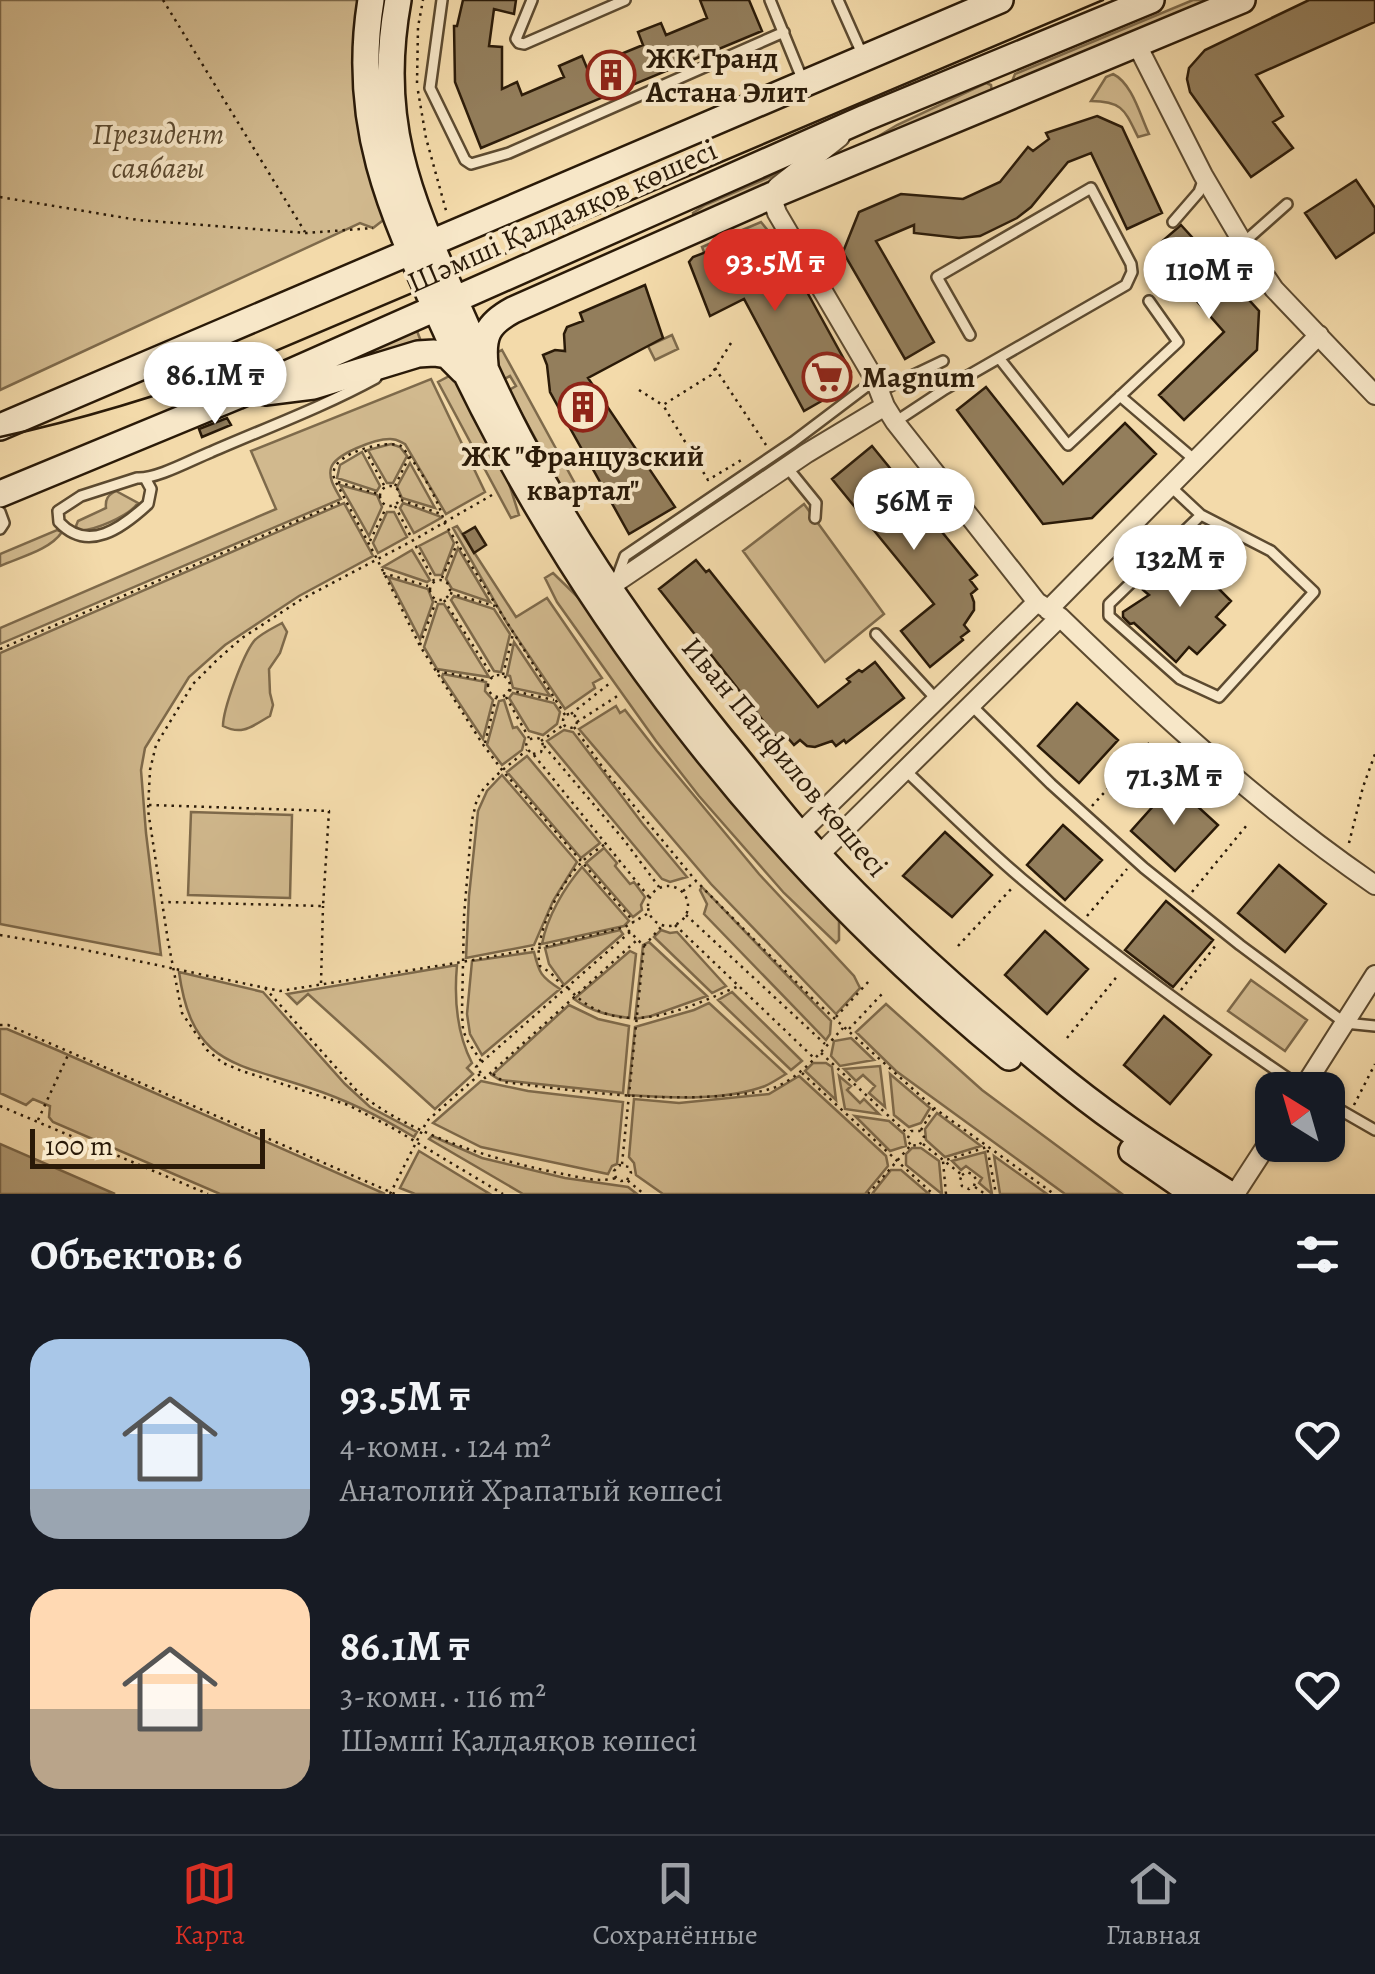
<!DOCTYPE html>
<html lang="ru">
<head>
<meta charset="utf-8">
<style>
	body { margin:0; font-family:Alegreya,serif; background:#20242c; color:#f1f3f6; height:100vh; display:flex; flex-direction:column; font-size:38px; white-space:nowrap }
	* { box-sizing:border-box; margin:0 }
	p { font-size:32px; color:#9ea1a6 }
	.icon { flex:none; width:55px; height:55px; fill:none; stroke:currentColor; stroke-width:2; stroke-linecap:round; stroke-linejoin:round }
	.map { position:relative; height:1194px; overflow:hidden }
	.details { display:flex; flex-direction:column; background:#171b24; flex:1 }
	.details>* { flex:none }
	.needle { width:65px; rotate:323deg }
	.tools { position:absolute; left:1255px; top:1072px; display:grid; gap:20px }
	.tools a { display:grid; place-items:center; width:90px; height:90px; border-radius:20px; background:#171b24; box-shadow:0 2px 8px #0004; font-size:50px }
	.scale { position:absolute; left:30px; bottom:25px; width:235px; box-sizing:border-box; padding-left:10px; border:5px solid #2a1a08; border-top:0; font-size:28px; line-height:35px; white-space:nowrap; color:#2a1a08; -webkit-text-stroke:8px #f7e7c8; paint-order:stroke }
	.price { position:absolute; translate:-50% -85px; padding:0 22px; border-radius:35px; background:#fff; color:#222; font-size:32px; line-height:65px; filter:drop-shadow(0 2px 5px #0008) }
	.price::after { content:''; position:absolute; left:50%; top:60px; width:30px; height:22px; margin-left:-15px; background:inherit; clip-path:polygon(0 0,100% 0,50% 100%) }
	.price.on { background:#d93025; color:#fff }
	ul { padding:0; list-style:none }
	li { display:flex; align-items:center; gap:30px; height:250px; padding:0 30px }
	li span { display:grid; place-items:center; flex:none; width:280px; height:200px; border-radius:30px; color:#555 }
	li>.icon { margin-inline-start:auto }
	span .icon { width:120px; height:120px; fill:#fffc; stroke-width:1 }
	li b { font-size:42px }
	h2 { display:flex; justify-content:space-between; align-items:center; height:120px; padding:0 30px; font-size:42px }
	.tabs { display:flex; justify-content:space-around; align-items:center; height:140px; border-top:2px solid #363941; background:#171b24; font-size:28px; color:#9ea1a6 }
	.tabs a { display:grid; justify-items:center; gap:5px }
	.tabs .on { color:#d93025 }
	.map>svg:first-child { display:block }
	.green { fill:#d1b98e; stroke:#7e6a4b; stroke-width:2.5 }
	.water { fill:#af9973; stroke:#7a6648; stroke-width:2.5 }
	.building { fill:#937e5c; stroke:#2a1a08; stroke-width:2.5 }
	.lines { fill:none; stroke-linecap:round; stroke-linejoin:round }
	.lane-casing { stroke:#5c4a30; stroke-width:14 }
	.street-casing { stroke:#5c4a30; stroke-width:22 }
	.secondary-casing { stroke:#2a1a08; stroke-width:30 }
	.path { stroke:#2a1a08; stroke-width:2.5; stroke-dasharray:2.5 5; stroke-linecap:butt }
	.lane { stroke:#f7e7c8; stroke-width:9 }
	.street { stroke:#f7e7c8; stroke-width:18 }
	.secondary { stroke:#f7e7c8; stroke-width:25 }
	.tram { stroke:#2a1a08; stroke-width:2.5 }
	.labels { text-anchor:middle; stroke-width:8; stroke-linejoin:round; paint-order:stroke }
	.poi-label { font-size:30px; font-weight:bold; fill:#2a1a08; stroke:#f7e7c8; text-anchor:start }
	.park-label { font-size:30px; font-style:italic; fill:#5c4a30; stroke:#f7e7c8 }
	.street-label { font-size:30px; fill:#2a1a08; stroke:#f7e7c8 }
</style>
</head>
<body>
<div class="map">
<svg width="1375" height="1194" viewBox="0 0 1375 1194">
	<rect width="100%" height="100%" fill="#f3daaa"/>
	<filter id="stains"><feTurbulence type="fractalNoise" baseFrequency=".002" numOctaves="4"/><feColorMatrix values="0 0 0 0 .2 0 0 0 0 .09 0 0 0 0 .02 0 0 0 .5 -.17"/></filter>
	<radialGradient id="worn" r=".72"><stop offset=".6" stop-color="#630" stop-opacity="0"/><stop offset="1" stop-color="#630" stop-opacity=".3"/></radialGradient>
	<path class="green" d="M0 0H363L386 218 373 228 360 223 0 390Z
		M1193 0H1223L1011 84 1015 74Z
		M1113 74C1132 83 1140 115 1149 134L1138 137C1125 111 1123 101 1091 101L1106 77Z
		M986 83 991 85 992 92 857 149 897 125Z
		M800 164 797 169 697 224 693 213 705 205Z
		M761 222 769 232 706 257 702 247Z
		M417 331 422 344 291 379Z
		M672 335 678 349 655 360 648 346Z
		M502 350 584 500 582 502H570L509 390 516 386 510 376 504 379 491 356Z
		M455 373 505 471 519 515 511 518 438 382Z
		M431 379 485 492 446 514 405 444C399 441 397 439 390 439 375 439 335 454 331 468 328 479 336 490 341 499L0 644V628L276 509 251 451Z
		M391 444 400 447 407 456 393 483H387L368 450Z
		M362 452 380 486 377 491 337 478 340 465Z
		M410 463 435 508 402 498 397 487Z
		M340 485 377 495 382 507 369 536Z
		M116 491 138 503C129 516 92 532 78 530L76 526 78 521 106 508C105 499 108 495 116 491Z
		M344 503 373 556 299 596 225 645 189 677 145 748 141 770 146 833 161 955 0 924V653Z
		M403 503 439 516 441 518 414 533 400 508Z
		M804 504 884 614 825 662 743 551Z
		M387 512H394L407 537 378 553 373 543Z
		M457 526 516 617 547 598 602 678 593 683 595 688 565 709 507 623 453 528Z
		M57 530 62 532C50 550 20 557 0 566V554Z
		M448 531 454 543 442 575H435L419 546Z
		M458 548 490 602 452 589 446 579Z
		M412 550 430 580 427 582 383 567Z
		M553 573 587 606 605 635 675 731 749 824 839 921V940L836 943 784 893 699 796 656 741 557 602 545 578Z
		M388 577 428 589 433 602 420 639Z
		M454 596 494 609 510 634 501 672 494 671 451 600Z
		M438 604H444L489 677 437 669 424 647Z
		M282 623 287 632 280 653 269 669 270 693 273 705 270 716C252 726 243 736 223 726 223 709 243 655 254 641 260 634 273 628 282 623Z
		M514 642 550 696 513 688 510 676 507 675Z
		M443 674 486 682 485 691 493 700 483 739 442 677Z
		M513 693 554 703 560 712 557 724 543 735 529 731 509 698Z
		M504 700 513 728 517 727 525 738 522 750 502 765 487 745 499 701Z
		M616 706 620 713 625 710 657 751 759 874 854 976 860 988 836 1014 711 884 579 729Z
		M564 730 573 732 642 823 687 877 670 882 662 879 547 741Z
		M527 756 600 843 581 858 507 772Z
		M502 775 577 862 553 901 534 945 466 958 469 896 478 811 487 791Z
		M191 812 292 815 290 898 188 895Z
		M604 848 617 863 615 866 630 884 634 882 645 897 641 905 642 910 633 917 586 863Z
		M582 867 629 921 624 926 542 944C547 917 564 888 582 867Z
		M702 887 831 1021 830 1034 826 1040 704 914 707 904 700 890Z
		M620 930 623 934 564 985 549 964 545 948Z
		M661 930 670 933 677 932 726 986 712 993 654 937Z
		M649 942 707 996 651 1016 635 1019 643 945Z
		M630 951 636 954 629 1018C608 1015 592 1012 574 999Z
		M534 952C539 973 541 977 560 989L482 1055 470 1034 467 1014 472 961Z
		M457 965C454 998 457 1034 472 1063L467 1068 473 1074 435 1109 308 994 297 1004 287 994Z
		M179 972 263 992 345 1084 370 1107 417 1132 414 1137C381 1117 347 1100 310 1088 233 1062 192 1065 179 972Z
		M1251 980 1307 1020 1285 1051 1228 1011Z
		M732 992 802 1061 791 1070 718 1000Z
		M709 1003 786 1074C779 1078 772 1083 765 1086 725 1101 670 1098 628 1095L635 1027 694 1010Z
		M886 1004 982 1090 1122 1194H1065L896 1071 856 1032Z
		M569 1005 598 1019 629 1026 623 1093 500 1080 492 1075Z
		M0 1029H7L57 1050 385 1194H220L53 1122 49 1117 50 1106 33 1099 26 1105 0 1093Z
		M851 1038 874 1060 840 1066 831 1056 834 1041Z
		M813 1063H826L832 1067 836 1100 805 1071Z
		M880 1066 885 1107 869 1093 875 1086 863 1075 856 1081 844 1069Z
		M890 1074 930 1108 921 1123 909 1127 894 1115Z
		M799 1076 886 1156 888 1166 865 1194H663L636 1175 634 1163 629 1157 634 1099 679 1103 769 1094Z
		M839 1076 851 1086 847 1090 860 1103 864 1099 879 1114 845 1109Z
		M481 1081 528 1091 623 1102 617 1164 612 1166 608 1174 481 1147 433 1123Z
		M937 1113 981 1146 945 1157 926 1140 925 1129Z
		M855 1116 889 1121 904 1134 906 1146 890 1151Z
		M432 1136 482 1158 565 1178 628 1187 637 1194H523L429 1139Z
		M912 1148H921L939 1161 942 1194 906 1165V1154Z
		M419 1151 490 1194H415L400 1188Z
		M985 1152 992 1194 979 1183 982 1178 966 1166 961 1170 952 1161Z
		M994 1156 1047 1194H1000Z
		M891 1170H901L929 1194H872Z"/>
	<path class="water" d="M0 1144 115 1194H0Z"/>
	<path class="building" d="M463 0H516L514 14 494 9 489 46 502 47V89L517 82 522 95 564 77 559 66 582 56 587 68 643 45 638 32 661 23 666 35 707 18 700 0H749L762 31 481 148 455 82 454 26H457Z
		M1309 0H1375V22L1256 75 1283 116 1273 122 1293 148 1251 177 1190 92 1187 79 1189 68 1205 50Z
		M1097 116 1122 127 1162 213 1127 229 1091 153 1068 162 1031 207 1017 218 980 236 959 238 914 233V225L876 241 934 342 905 359 843 252 859 212 901 194 963 199 1000 182 1028 147 1033 151 1049 139 1046 133Z
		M1356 180 1375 208V232L1336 258 1305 213Z
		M1181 225 1259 311 1257 350 1184 420 1159 395 1224 332 1152 250Z
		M764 234 773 251 778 249 786 264 790 261 851 372 848 386 804 411 744 299 710 316 689 262 693 257 746 237 747 240Z
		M645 285 663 338 588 378 675 507 629 534 550 392 547 365 543 355 555 350 565 351 564 334 567 327 583 321 580 313Z
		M986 387 1063 484 1125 423 1156 454 1092 518 1043 524 957 410Z
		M227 418 231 425 202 437 199 429Z
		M872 446 977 575 970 580 977 589 971 594 974 602V610L964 625 969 631 961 637 963 640 930 667 901 631 934 604 832 479Z
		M475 527 486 545 474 553 463 534Z
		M1183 553 1231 601 1216 617 1225 625 1197 654 1189 647 1176 662 1134 623 1130 624 1123 617V612L1149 595 1143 590 1159 574 1173 588 1175 559Z
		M696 560 706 572 709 570 818 707 850 682 847 679 859 670 862 672 875 662 904 698 846 743 844 740 836 746 832 741 815 747 807 746 800 740 794 745 787 737 780 742 659 589Z
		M1077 703 1118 740 1079 783 1038 746Z
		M1173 784 1218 825 1175 871 1131 831Z
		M1063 825 1102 860 1065 900 1027 865Z
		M945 832 992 875 952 917 903 876Z
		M1279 865 1326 904 1285 952 1238 913Z
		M1166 901 1213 940 1173 987 1125 950Z
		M1045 931 1088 969 1047 1014 1005 975Z
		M1164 1016 1211 1055 1170 1104 1124 1065Z"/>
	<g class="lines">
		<g class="lane-casing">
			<path id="lane" d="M442 0 430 88 465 160 471 164 509 153 784 32
				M532 0 516 39 519 43 524 44 625 0
				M770 0 803 81
				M838 0 863 56
				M1173 222 1199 192 1203 181
				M1243 243 1287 204
				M999 358 1068 445 1178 342 1149 301
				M880 391 943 361
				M1120 396 1196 461
				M895 422 945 389 1126 285 1132 272 1131 264 1091 188 937 277 970 335
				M786 466 816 503 815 518
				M145 478 151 489 148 504C122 528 88 553 59 522L58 511 81 496 137 478C157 479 191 460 211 452 266 428 323 407 376 378
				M1170 486 1201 515 1271 551 1314 592 1219 697 1180 679 1109 616V604L1201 515
				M0 512 4 523 0 529
				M617 578 625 556 793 442 875 380
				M876 634 936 699
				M970 704 1051 784 1144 868 1240 945 1345 1023 1375 1026
				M905 770C944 807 982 845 1022 879 1112 955 1207 1024 1304 1089
				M1328 1103 1375 1130"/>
		</g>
		<g class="street-casing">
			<path id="street" d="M1136 43 1203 175 1243 243 1274 289 1375 395
				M840 137 777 187 773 201 777 213 875 380 885 406 895 422 1037 602 1060 617C1159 713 1261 807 1375 885
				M602 592 807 453 885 406
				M1048 610 1319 335
				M799 834 1037 602
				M819 855 1060 617
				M1302 1090 1375 975
				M1235 1194 1272 1137"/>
		</g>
		<g class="secondary-casing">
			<path id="secondary" d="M371 0C350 130 395 219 447 333 576 613 771 862 1009 1057
				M398 0C374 130 414 206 464 321 483 365 503 409 526 451 581 554 649 650 722 740 748 771 773 804 799 834 854 897 916 954 979 1009 1025 1049 1071 1089 1121 1124 1156 1149 1193 1171 1229 1194
				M485 365C482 336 487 324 513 310L773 195 1242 0
				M265 392 313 386 418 354 434 353 447 355 463 371
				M0 427 1000 0
				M0 494 237 396 865 118 1151 0
				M1132 1151 1194 1194"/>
		</g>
		<path class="path" d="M163 0 305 232
			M417 83 418 27 423 0
			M418 91 426 138 447 214
			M0 197 138 220 306 233 373 228
			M731 343 711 375 663 405 708 480 743 459
			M715 368 766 445
			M639 390 661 404
			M365 450 385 487
			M338 482 378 494
			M380 496a10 10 0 1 1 20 0a10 10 0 1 1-20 0Z
			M395 486 409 457
			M492 495 412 541 302 599 242 638 218 659 193 684 156 745 150 770 148 810 168 941 182 1013 207 1050 223 1063 242 1071 348 1105 391 1127 503 1194
			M401 500 441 514
			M395 506 434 581
			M370 541 386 508
			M383 573 428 586
			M442 578 457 544
			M430 590a10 10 0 1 1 20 0a10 10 0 1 1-20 0Z
			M450 593 495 606
			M444 600 493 677
			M420 645 436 601
			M0 649 343 501
			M437 671 488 681
			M503 675 513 634
			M488 686a11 11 0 1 1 22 0a11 11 0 1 1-22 0Z
			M509 690 554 700
			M506 697 529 738
			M563 721a7 7 0 1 1 14 0a7 7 0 1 1-14 0Z
			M571 714 610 683
			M565 715 444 522C439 499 417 464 401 446 386 439 337 453 334 470 332 476 335 481 338 486L377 559 420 646 482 743 502 770 634 922
			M577 722 619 695
			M574 727 606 772 696 881 814 1000 934 1108 1054 1194
			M541 741 562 726
			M485 743 496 698
			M544 746 624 840 659 887
			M533 754 541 752C551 727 511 740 533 754L649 897
			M149 805 329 811 323 906 164 902
			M1092 806 1152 740
			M1349 843 1363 787 1375 754
			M648 906a20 20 0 1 1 40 0a20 20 0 1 1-40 0Z
			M683 891 696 881
			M1192 892 1247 825
			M647 914 625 927 644 946 661 927
			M686 915 825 1044
			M1087 916 1127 869
			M675 925 814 1058
			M630 932 476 1067 485 1078 637 940
			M0 935 76 948 280 991 462 962 543 947 625 927
			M958 946 1012 888
			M321 983 323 906
			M563 987 551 973 540 966C532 938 560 884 580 864 587 856 597 850 605 844
			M265 988 357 1091C409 1135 497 1161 563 1174 580 1177 599 1183 616 1178
			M568 988C618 1043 682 1010 739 986
			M1181 990 1216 945
			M836 1017 869 981
			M0 1025H8L395 1194
			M849 1029 882 994
			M1067 1038 1119 974
			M821 1053 908 1134
			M481 1061 467 1040 463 1030 462 1012 464 916 472 820 477 799 484 788 499 773 527 750
			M802 1073 933 1194
			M493 1074 504 1082C575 1091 647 1101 719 1096 737 1094 756 1094 773 1088 801 1078 823 1049 843 1028
			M1354 1105 1375 1064
			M0 1106 208 1194
			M38 1120 68 1055
			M921 1130 934 1108
			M923 1144 962 1175 960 1180 962 1186 969 1189 974 1186 976 1179 972 1174 967 1172 962 1175
			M622 1164 644 946
			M627 1180 631 1173 629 1167 619 1165 614 1171 616 1178 621 1181 627 1180 644 1194
			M975 1187 985 1194
			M390 1194 427 1121 480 1074
			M868 1194 911 1145 919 1146 924 1137 920 1131H911L907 1140 911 1145
			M946 1194 943 1161 987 1147 996 1194"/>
		<use href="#lane" class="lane"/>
		<use href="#street" class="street"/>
		<use href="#secondary" class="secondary"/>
		<path class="tram" d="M0 437C84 419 165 394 245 364L1103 0"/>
	</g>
	<defs>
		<g id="building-ring" transform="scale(2.5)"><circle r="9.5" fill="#f7e7c8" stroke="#8f2418" stroke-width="1.5"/><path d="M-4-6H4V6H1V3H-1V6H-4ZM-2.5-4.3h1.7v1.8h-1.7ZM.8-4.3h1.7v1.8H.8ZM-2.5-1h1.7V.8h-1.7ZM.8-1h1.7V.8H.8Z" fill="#8f2418"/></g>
		<g id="supermarket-ring" transform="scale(2.5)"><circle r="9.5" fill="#f7e7c8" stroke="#8f2418" stroke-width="1.5"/><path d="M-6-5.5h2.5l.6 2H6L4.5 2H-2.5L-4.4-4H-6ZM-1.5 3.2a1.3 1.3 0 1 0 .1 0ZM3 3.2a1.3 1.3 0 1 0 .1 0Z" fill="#8f2418"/></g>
	</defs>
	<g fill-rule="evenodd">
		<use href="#building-ring" x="611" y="75"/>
		<use href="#supermarket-ring" x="827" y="377"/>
		<use href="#building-ring" x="583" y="407"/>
	</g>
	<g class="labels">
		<g class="poi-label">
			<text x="646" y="68">ЖК Гранд<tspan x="646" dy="34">Астана Элит</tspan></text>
			<text x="862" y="387">Magnum</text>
			<text x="583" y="466" text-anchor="middle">ЖК "Французский<tspan x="583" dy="34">квартал"</tspan></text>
		</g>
		<g class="park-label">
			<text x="158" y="144">Президент<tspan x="158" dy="34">саябағы</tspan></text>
		</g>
		<g class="street-label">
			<text transform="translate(562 216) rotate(-24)" y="10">Шәмші Қалдаяқов көшесі</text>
			<text transform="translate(785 757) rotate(50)" y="10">Иван Панфилов көшесі</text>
		</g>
	</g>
	<rect width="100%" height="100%" filter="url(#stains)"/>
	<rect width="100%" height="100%" fill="url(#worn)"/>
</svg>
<div class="tools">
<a><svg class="needle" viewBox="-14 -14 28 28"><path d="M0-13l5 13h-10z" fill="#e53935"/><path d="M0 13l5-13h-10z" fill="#9ea1a6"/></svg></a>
</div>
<div class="scale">100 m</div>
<b class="price on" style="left:775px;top:314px">93.5M ₸</b>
<b class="price" style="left:1209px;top:322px">110M ₸</b>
<b class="price" style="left:215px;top:427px">86.1M ₸</b>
<b class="price" style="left:914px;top:553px">56M ₸</b>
<b class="price" style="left:1180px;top:610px">132M ₸</b>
<b class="price" style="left:1174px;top:828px">71.3M ₸</b>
</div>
<section class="details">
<h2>Объектов: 6<svg class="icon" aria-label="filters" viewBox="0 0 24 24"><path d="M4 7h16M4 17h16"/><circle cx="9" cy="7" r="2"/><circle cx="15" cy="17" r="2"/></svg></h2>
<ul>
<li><span style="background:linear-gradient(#a9c7e8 75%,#9aa5b1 0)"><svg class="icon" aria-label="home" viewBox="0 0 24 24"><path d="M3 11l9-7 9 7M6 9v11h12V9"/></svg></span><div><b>93.5M ₸</b><p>4-комн. · 124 m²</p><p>Анатолий Храпатый көшесі</p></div><svg class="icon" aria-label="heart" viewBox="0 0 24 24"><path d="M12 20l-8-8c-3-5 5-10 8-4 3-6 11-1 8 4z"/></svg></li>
<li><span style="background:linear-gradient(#ffd9b3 60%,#b9a48a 0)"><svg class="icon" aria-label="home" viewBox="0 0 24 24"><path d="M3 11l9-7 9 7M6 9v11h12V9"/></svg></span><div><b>86.1M ₸</b><p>3-комн. · 116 m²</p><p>Шәмші Қалдаяқов көшесі</p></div><svg class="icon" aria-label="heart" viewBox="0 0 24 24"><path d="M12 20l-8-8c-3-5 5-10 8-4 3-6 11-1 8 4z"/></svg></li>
</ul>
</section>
<nav class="tabs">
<a class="on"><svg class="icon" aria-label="map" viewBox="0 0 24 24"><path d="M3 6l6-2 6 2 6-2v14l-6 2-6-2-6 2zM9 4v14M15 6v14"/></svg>Карта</a>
<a><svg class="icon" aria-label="saved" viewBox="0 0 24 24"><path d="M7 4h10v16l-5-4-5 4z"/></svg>Сохранённые</a>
<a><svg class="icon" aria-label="home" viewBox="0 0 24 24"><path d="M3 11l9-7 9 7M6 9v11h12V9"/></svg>Главная</a>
</nav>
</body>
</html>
